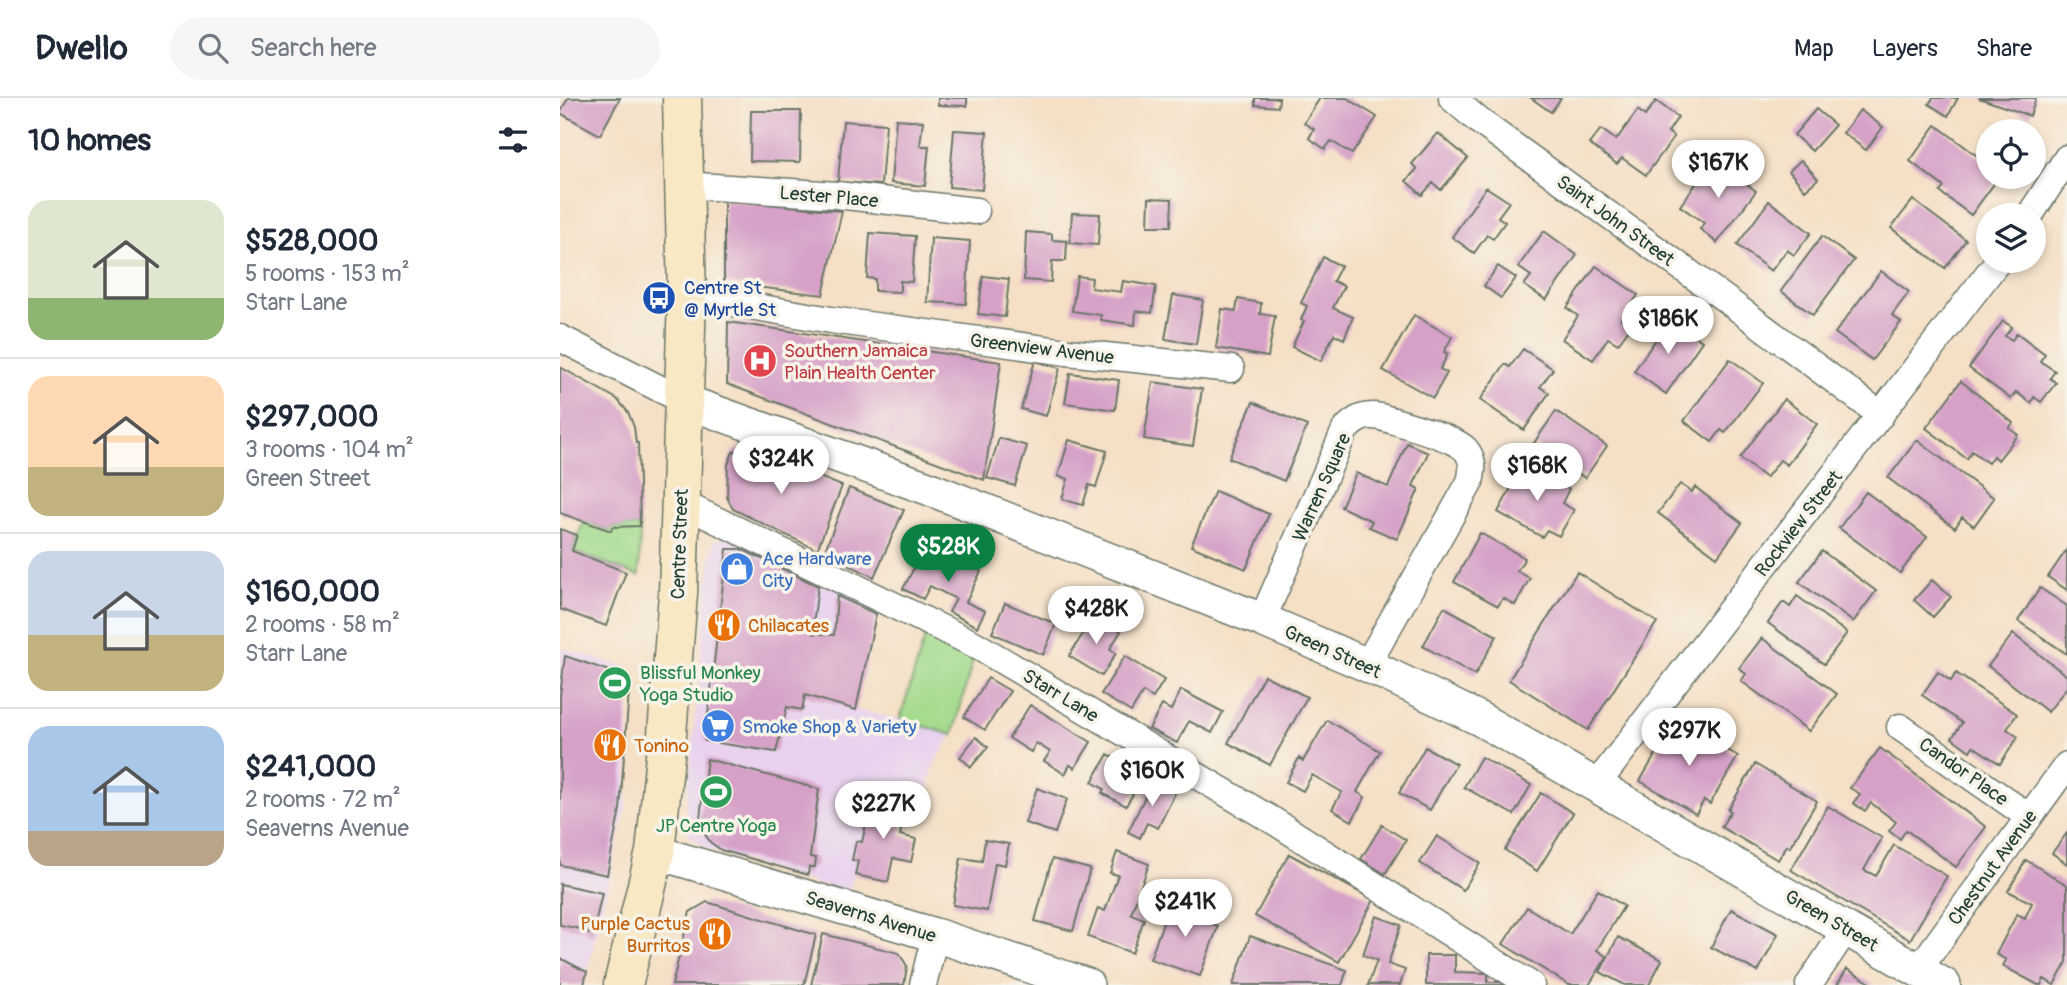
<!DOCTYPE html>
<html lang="en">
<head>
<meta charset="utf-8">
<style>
	body { margin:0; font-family:Pangolin,sans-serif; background:#f6f6f7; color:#1f2937; height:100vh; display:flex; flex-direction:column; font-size:26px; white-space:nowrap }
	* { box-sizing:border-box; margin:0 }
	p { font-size:23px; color:#747a83 }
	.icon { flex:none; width:38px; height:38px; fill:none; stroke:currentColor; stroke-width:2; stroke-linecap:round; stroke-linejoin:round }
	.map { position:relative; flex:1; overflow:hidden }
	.details { display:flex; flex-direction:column; background:#fff; width:560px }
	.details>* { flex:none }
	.tools { position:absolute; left:1416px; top:21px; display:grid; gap:14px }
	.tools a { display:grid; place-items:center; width:70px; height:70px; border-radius:50%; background:#fff; box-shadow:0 4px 10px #0003; font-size:35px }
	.price { position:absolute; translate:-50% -60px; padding:0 16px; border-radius:24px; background:#fff; color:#222; font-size:23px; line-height:46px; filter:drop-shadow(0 2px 4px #0008) }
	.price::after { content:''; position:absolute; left:50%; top:42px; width:21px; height:16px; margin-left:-10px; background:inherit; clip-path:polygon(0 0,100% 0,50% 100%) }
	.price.current { background:#0b8043; color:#fff }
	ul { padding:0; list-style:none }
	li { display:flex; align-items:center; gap:21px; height:175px; padding:0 28px }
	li+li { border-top:2px solid #e0e1e3 }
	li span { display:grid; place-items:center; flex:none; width:196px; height:140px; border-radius:21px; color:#555 }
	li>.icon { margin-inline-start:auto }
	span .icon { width:84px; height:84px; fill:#fffc; stroke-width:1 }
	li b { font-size:30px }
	h2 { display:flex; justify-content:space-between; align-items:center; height:84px; padding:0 28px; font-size:30px }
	header { display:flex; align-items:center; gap:42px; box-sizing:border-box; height:98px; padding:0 35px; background:#fff; border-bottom:2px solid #e0e1e3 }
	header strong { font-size:33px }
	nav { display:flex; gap:38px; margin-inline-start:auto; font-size:24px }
	.search { width:490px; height:63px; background:#f6f6f7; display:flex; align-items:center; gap:18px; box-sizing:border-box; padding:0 24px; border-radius:38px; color:#747a83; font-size:26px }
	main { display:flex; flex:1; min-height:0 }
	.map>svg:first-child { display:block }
	.built { fill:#e8d2ee }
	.green { fill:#a3da8c; stroke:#618c60; stroke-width:2 }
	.building { fill:#d6a0c7 }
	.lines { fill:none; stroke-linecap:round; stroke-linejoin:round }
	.minor-casing { stroke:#6a7667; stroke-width:29 }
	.tertiary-casing { stroke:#6a7667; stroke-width:36 }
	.secondary-casing { stroke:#6a7667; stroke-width:41 }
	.minor { stroke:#fff; stroke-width:26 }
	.tertiary { stroke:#fff; stroke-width:33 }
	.secondary { stroke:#f8e8c3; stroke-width:38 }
	.labels { text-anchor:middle; stroke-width:7; stroke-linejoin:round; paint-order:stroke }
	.street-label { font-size:19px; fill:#1f3d34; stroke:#f7f3e8 }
	.transit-label { font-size:19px; fill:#164399; stroke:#f7f3e8; text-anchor:start }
	.health-label { font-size:19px; fill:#be3a42; stroke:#f7f3e8; text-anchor:start }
	.shop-label { font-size:19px; fill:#366cbe; stroke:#f7f3e8; text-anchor:start }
	.food-label { font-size:19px; fill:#c56008; stroke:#f7f3e8; text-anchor:start }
	.leisure-label { font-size:19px; fill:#27864d; stroke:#f7f3e8; text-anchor:start }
</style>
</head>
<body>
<header>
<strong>Dwello</strong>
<div class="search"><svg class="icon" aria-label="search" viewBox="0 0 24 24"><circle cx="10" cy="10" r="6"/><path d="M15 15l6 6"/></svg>Search here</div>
<nav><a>Map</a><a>Layers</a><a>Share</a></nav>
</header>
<main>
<section class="details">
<h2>10 homes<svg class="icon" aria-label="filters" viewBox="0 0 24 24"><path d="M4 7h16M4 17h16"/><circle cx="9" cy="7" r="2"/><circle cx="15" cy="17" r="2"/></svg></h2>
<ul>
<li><span style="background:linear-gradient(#dfe7d0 70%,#8fb573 0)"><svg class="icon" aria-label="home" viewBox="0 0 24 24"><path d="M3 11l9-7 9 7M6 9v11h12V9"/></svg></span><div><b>$528,000</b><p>5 rooms · 153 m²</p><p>Starr Lane</p></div></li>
<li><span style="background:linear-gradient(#ffd9b3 65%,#c2b280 0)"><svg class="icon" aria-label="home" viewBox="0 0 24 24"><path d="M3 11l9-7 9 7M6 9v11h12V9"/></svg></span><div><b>$297,000</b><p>3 rooms · 104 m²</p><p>Green Street</p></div></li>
<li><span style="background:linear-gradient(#c9d6e8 60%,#c2b280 0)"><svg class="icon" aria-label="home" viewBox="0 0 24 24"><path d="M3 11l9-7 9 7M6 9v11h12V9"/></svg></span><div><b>$160,000</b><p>2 rooms · 58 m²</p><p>Starr Lane</p></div></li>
<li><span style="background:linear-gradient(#a9c7e8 75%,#b9a48a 0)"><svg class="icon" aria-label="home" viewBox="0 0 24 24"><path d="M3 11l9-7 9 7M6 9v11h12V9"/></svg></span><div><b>$241,000</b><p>2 rooms · 72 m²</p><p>Seaverns Avenue</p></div></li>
</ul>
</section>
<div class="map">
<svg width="1507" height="887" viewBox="0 0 1507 887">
	<rect width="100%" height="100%" fill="#f7f3e8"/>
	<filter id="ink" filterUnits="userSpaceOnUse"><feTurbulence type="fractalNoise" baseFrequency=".0143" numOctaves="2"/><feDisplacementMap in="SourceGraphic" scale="14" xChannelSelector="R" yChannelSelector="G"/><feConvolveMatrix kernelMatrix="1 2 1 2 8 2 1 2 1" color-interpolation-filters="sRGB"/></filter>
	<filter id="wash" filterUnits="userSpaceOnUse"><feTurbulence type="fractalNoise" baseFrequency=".00686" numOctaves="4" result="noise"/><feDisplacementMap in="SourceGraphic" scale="28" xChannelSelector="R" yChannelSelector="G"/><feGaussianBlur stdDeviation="1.57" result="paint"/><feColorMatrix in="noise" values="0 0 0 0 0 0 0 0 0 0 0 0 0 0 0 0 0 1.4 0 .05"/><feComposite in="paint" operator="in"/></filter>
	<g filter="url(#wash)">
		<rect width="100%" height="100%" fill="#f5dfc5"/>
		<path class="built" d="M167 437 319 509 296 612 340 621 393 637 375 663 363 709 312 699 302 744 296 743 292 761 298 763 288 796 147 751 128 736 126 713 151 456 155 443Z
			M0 550 70 570 66 710 24 887H0Z"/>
		<path class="green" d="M24 423 50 433 52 429 80 428 79 478 12 453Z
			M366 536 413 561 393 637 340 621Z"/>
		<g id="blocks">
			<path class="building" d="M8 0H60L40 37 0 15Z
				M378 0H407V8L378 7Z
				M695 0H719L718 9 695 7Z
				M760 0H787L817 19 792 56 771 43 765 51 749 40 754 31 744 25Z
				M971 0H1001L991 14Z
				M1373 0H1398L1388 18 1369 6Z
				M1419 0H1476L1470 18Z
				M1096 3 1118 19 1108 34 1114 39 1086 77 1062 60 1057 66 1029 46 1041 31 1056 42 1078 12 1085 18Z
				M1256 11 1275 27 1252 53 1234 37Z
				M1300 12 1323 29 1306 52 1283 35Z
				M191 13H241L240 64 190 63Z
				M336 21 363 23 360 48H369L365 88 331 85Z
				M283 23 326 26 321 87 278 84Z
				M1376 27 1428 66V79H1439L1411 117 1380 94 1384 89 1350 63Z
				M394 32 427 34 422 92 389 89Z
				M878 35 908 60 881 92 873 85 862 97 846 83 857 71 852 66Z
				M1154 61 1196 93 1157 145 1140 131 1144 125 1120 108Z
				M1241 62 1258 81 1245 92 1229 73Z
				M926 89 949 104 938 119 945 124 933 141 927 137 914 155 892 139Z
				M589 100 612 101 611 128H588Z
				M164 102 282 113 263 197 164 185Z
				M1353 102 1406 142 1385 170 1331 130Z
				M1209 103 1251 135 1234 157 1227 152 1211 173 1177 147Z
				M512 115 540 116 538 147 510 145Z
				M984 133 1017 157 986 202 964 187 971 178 958 169Z
				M466 134 492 136V142L507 143 506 163H492L491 184 464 182Z
				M310 135 355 138 352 184 340 183V194L315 193V181L307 180Z
				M1262 138 1294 162 1253 217 1221 193Z
				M371 140 410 143 406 206 367 204Z
				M763 159 781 168 773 183 784 188 773 210 793 219 784 241 774 236 761 263 732 249 744 223 741 222 747 208 741 205Z
				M938 168 956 180 941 200 924 188Z
				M1036 168 1078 197 1061 221 1071 228 1058 246 1048 240 1033 262 1002 241 1018 218 1007 210Z
				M1321 173 1349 194 1332 217 1341 224 1312 262 1275 235Z
				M423 178 449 181 445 219 418 216Z
				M517 178 532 180 531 190 561 194 563 183 596 188 592 215 576 213 575 227 541 222V217L512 213Z
				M613 197 643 202 636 246 605 241Z
				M678 201 701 205 700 216 715 218 708 259 656 250 662 211 676 213Z
				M854 217 892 239 884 254 888 256 880 271 887 275 873 300 823 272Z
				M1110 221 1142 243 1106 296 1074 273Z
				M1443 223 1452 229 1445 238 1452 242 1457 235 1485 256 1480 263 1495 273 1490 280 1496 285 1481 304 1474 299 1471 305 1456 294 1451 301 1409 270Z
				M168 224 441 264 424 382 167 286Z
				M963 251 993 271 980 289 989 295 964 332 920 302 945 266 950 269Z
				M1170 261 1203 285 1165 335 1161 332 1152 344 1124 323Z
				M475 263 500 270 486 318 461 311Z
				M0 269 57 301 68 314 74 329 76 345H78L80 428 52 429 51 433 0 415Z
				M510 275 559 282 555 312 505 305Z
				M1401 283 1453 325 1449 330 1458 337 1438 362 1433 358 1428 365 1412 353 1407 361 1366 330Z
				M593 284 642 291 633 348 584 341Z
				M1224 301 1257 326 1227 367 1220 362 1206 380 1180 360Z
				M693 304 747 328 724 383 669 360Z
				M996 313 1047 348 1025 380 974 345Z
				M439 340 467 348 455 388 427 380Z
				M509 342 547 353 536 389 529 387 523 407 502 401 508 381 498 378Z
				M1357 342 1434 400 1414 428 1402 419 1395 430 1328 380Z
				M847 345 868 355 853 388 859 391 837 441 809 429 812 423 781 409 796 375 828 389Z
				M180 351H189L282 388 257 452 173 411 167 399 168 366 173 354Z
				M964 366 1009 391 1002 405 1014 412 999 438 987 432 982 439 938 414Z
				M1120 386 1132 394 1135 389 1182 425 1157 459 1098 415Z
				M289 390 344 412 314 479 264 455Z
				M655 393 709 416 686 471 631 448Z
				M1306 394 1367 439 1340 475 1279 430Z
				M0 431 17 437 12 453 66 474 46 528 0 511Z
				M920 435 965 460 957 473 970 480 955 507 943 500 938 508 894 484Z
				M374 450 421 473 406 504 425 513 417 529 389 514 396 501 370 488 363 501 343 491 356 466 364 470Z
				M167 451H181L258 488 252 535 274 537 277 498 316 516 296 612 245 597 242 612 227 609 216 654 145 643Z
				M1507 451V492L1488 479Z
				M1262 453 1316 493 1293 524 1239 484Z
				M1017 474 1097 524 1028 632 949 582Z
				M1372 482 1391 499 1373 519 1354 502Z
				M1480 490 1507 508V556L1458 523Z
				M1237 498 1287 535 1264 566 1208 525 1223 504 1230 509Z
				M445 505 496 526 483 557 432 535Z
				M884 509 937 538 915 577 863 548Z
				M535 517 561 533 550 551 556 555 542 578 509 558Z
				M1453 536 1507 578V589L1488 614 1428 568Z
				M1202 540 1277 596 1249 633 1181 583 1186 576 1179 570Z
				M5 558 70 580 60 711 47 777 0 767V597Z
				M565 558 604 582 593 600 583 594 571 614 541 596Z
				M1378 574 1391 583 1396 575 1457 616 1447 631 1458 639 1440 666 1413 648 1410 653 1392 640 1402 625 1362 597Z
				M704 577 747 599 710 667 668 645Z
				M428 580 450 593 425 632 404 619Z
				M621 592 663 614 652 635 629 623 617 645 589 631 602 607 611 612Z
				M470 607 531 644 515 670 510 667 505 676 484 663 490 654 476 645 471 654 449 640Z
				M767 622 820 653 797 694 805 699 792 723 772 711 782 694 752 677 743 693 726 684 739 660 743 663Z
				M1116 622 1178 658 1150 706 1144 702 1136 716 1080 683Z
				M416 639 428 649 411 669 400 659Z
				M865 649 896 666 870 712 839 695Z
				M1320 650 1426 729 1396 769 1346 732 1340 741 1329 733 1336 724 1311 705 1305 713 1293 705 1300 696 1290 690Z
				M548 656 584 677 566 708 542 695 544 691 532 684Z
				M921 659 971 687 954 717 904 689Z
				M147 661 259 691 250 759 256 760 255 769H249L248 777 161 752 150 744 143 733 140 720Z
				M1195 666 1257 703 1230 749 1227 747 1218 762 1161 729 1171 713 1168 712Z
				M593 682 616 693 598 730 587 725 580 740 568 734Z
				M477 690 507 701 495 735 465 725Z
				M981 695 1013 715 977 773 945 752Z
				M312 699 346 706 340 737 356 741 351 764 333 760 328 784 295 777 298 763 292 762 296 743 302 744Z
				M1268 708 1322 740 1304 772 1316 778 1334 747 1387 778 1350 842 1231 772Z
				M822 727 846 742 825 776 801 761Z
				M1507 735V766L1492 755Z
				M877 738 920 765 903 792 860 765Z
				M425 742 449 746 445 767 435 765 427 813 393 807 401 760 422 763Z
				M557 754 589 766 571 816 584 821 572 855 528 839 538 810 545 813 558 777 550 775Z
				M729 756 814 802 779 864 695 818Z
				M492 761 530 771 513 833 475 823Z
				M1466 762 1507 787V864L1494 887 1484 881 1481 887H1478L1443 868 1446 862 1436 856 1457 816 1465 820 1472 805 1448 793Z
				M0 786 42 795 33 836 25 835 26 832 0 827Z
				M1038 792 1064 808 1037 852 1047 859 1029 887H1009L943 846 967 809 1010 836Z
				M147 804 256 837 244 887H112L130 814Z
				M626 804 652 813 648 825 658 828 640 878 590 861 608 811 622 816Z
				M1171 811 1218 836 1198 874 1151 849Z
				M816 818 841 827 828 866 845 872 840 887H808L817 862 803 857Z
				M263 836 339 855 347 868 344 887H251Z
				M690 838 787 872 782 887H673Z
				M1058 839 1102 862 1089 887H1065L1040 874Z
				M866 857H895V874L928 875V884H948V887H866Z
				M0 860 27 874 24 887H0Z
				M1287 871 1314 887H1277Z"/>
		</g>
	</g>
	<g filter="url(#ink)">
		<use href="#blocks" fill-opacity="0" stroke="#6a7667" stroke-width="2"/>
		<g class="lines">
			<g class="minor-casing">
				<path id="minor" d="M892 0 919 23 1168 203 1321 317
					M123 87 277 97 416 113
					M1470 117 1507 60
					M127 197 271 222 507 254 671 271
					M0 240 124 303
					M121 405 414 546 717 725 971 887
					M702 522 785 332C796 320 805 316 821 319 839 325 895 339 906 352 914 362 913 372 910 384L807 567
					M1340 629 1468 718
					M1037 686 1438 163
					M1358 872 1507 667
					M363 887 375 837
					M1249 887 1286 831"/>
			</g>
			<g class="tertiary-casing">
				<path id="tertiary" d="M124 303 365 389 702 522 807 567 918 620 1384 887
					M95 754 375 837 527 887"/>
			</g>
			<g class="secondary-casing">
				<path id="secondary" d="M63 887 95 754 106 649 118 496 127 197 122 0"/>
			</g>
			<use href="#minor" class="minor"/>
			<use href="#tertiary" class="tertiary"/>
			<use href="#secondary" class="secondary"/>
		</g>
	</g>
	<defs>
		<g id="bus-disc" transform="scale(1.75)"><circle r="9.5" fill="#1a4fb4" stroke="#f7f3e8"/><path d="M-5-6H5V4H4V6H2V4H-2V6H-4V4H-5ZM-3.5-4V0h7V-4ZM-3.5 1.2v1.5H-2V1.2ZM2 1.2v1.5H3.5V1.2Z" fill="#fff"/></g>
		<g id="hospital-disc" transform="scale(1.75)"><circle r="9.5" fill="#e0444e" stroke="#f7f3e8"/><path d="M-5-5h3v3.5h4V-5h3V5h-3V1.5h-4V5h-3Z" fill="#fff"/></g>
		<g id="shop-disc" transform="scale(1.75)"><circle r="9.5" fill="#3f7fe0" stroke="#f7f3e8"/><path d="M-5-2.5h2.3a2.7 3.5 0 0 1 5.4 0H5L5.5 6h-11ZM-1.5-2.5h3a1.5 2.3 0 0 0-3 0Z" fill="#fff"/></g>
		<g id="restaurant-disc" transform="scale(1.75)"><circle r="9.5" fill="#e8710a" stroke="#f7f3e8"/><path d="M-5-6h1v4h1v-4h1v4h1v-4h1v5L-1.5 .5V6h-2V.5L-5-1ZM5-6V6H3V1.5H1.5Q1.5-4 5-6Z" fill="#fff"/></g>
		<g id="stadium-disc" transform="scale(1.75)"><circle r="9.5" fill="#2e9e5b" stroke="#f7f3e8"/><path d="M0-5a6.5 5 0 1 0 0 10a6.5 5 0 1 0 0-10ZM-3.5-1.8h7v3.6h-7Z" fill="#fff"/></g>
		<g id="supermarket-disc" transform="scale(1.75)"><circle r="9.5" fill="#3f7fe0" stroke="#f7f3e8"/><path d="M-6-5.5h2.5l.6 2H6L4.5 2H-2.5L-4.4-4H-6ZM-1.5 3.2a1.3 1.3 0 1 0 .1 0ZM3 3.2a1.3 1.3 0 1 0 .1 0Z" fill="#fff"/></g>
	</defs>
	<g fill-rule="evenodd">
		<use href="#bus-disc" x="99" y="200"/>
		<use href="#hospital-disc" x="200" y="263"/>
		<use href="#shop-disc" x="177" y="471"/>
		<use href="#restaurant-disc" x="164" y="527"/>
		<use href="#stadium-disc" x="55" y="585"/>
		<use href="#supermarket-disc" x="158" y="628"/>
		<use href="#restaurant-disc" x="50" y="647"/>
		<use href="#stadium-disc" x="156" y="694"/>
		<use href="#restaurant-disc" x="155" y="836"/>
	</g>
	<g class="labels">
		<g class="street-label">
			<text transform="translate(269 98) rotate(5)" y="7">Lester Place</text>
			<text transform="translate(1056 122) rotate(36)" y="7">Saint John Street</text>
			<text transform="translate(482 250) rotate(7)" y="7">Greenview Avenue</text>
			<text transform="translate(761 389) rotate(-66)" y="7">Warren Square</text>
			<text transform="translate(1238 425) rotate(-52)" y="7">Rockview Street</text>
			<text transform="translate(119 446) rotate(-88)" y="7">Centre Street</text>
			<text transform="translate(773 553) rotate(24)" y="7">Green Street</text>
			<text transform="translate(501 597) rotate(31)" y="7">Starr Lane</text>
			<text transform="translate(1404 673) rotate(35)" y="7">Candor Place</text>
			<text transform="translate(1432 769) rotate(-54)" y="7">Chestnut Avenue</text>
			<text transform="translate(311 818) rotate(17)" y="7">Seaverns Avenue</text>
			<text transform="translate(1272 822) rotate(30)" y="7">Green Street</text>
		</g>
		<g class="transit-label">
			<text x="124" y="196">Centre St<tspan x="124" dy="22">@ Myrtle St</tspan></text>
		</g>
		<g class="health-label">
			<text x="224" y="259">Southern Jamaica<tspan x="224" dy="22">Plain Health Center</tspan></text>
		</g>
		<g class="shop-label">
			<text x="202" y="467">Ace Hardware<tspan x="202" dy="22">City</tspan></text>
			<text x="182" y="635">Smoke Shop &amp; Variety</text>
		</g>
		<g class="food-label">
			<text x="188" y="534">Chilacates</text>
			<text x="74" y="654">Tonino</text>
			<text x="130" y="832" text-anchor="end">Purple Cactus<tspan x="130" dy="22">Burritos</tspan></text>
		</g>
		<g class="leisure-label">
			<text x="80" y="581">Blissful Monkey<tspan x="80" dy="22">Yoga Studio</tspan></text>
			<text x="156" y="734" text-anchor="middle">JP Centre Yoga</text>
		</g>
	</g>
</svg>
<div class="tools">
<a><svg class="icon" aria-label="locate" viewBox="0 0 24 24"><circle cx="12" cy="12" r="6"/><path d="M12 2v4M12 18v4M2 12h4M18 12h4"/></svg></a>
<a><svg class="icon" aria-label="layers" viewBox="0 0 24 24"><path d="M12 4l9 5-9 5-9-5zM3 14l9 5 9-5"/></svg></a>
</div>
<b class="price" style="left:1158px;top:102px">$167K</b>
<b class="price" style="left:1108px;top:258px">$186K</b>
<b class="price" style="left:221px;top:398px">$324K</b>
<b class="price" style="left:977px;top:405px">$168K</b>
<b class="price current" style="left:388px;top:486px">$528K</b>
<b class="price" style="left:536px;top:548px">$428K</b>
<b class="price" style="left:1129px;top:670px">$297K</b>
<b class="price" style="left:592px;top:710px">$160K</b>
<b class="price" style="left:323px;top:743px">$227K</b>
<b class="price" style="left:625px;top:841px">$241K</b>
</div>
</main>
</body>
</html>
